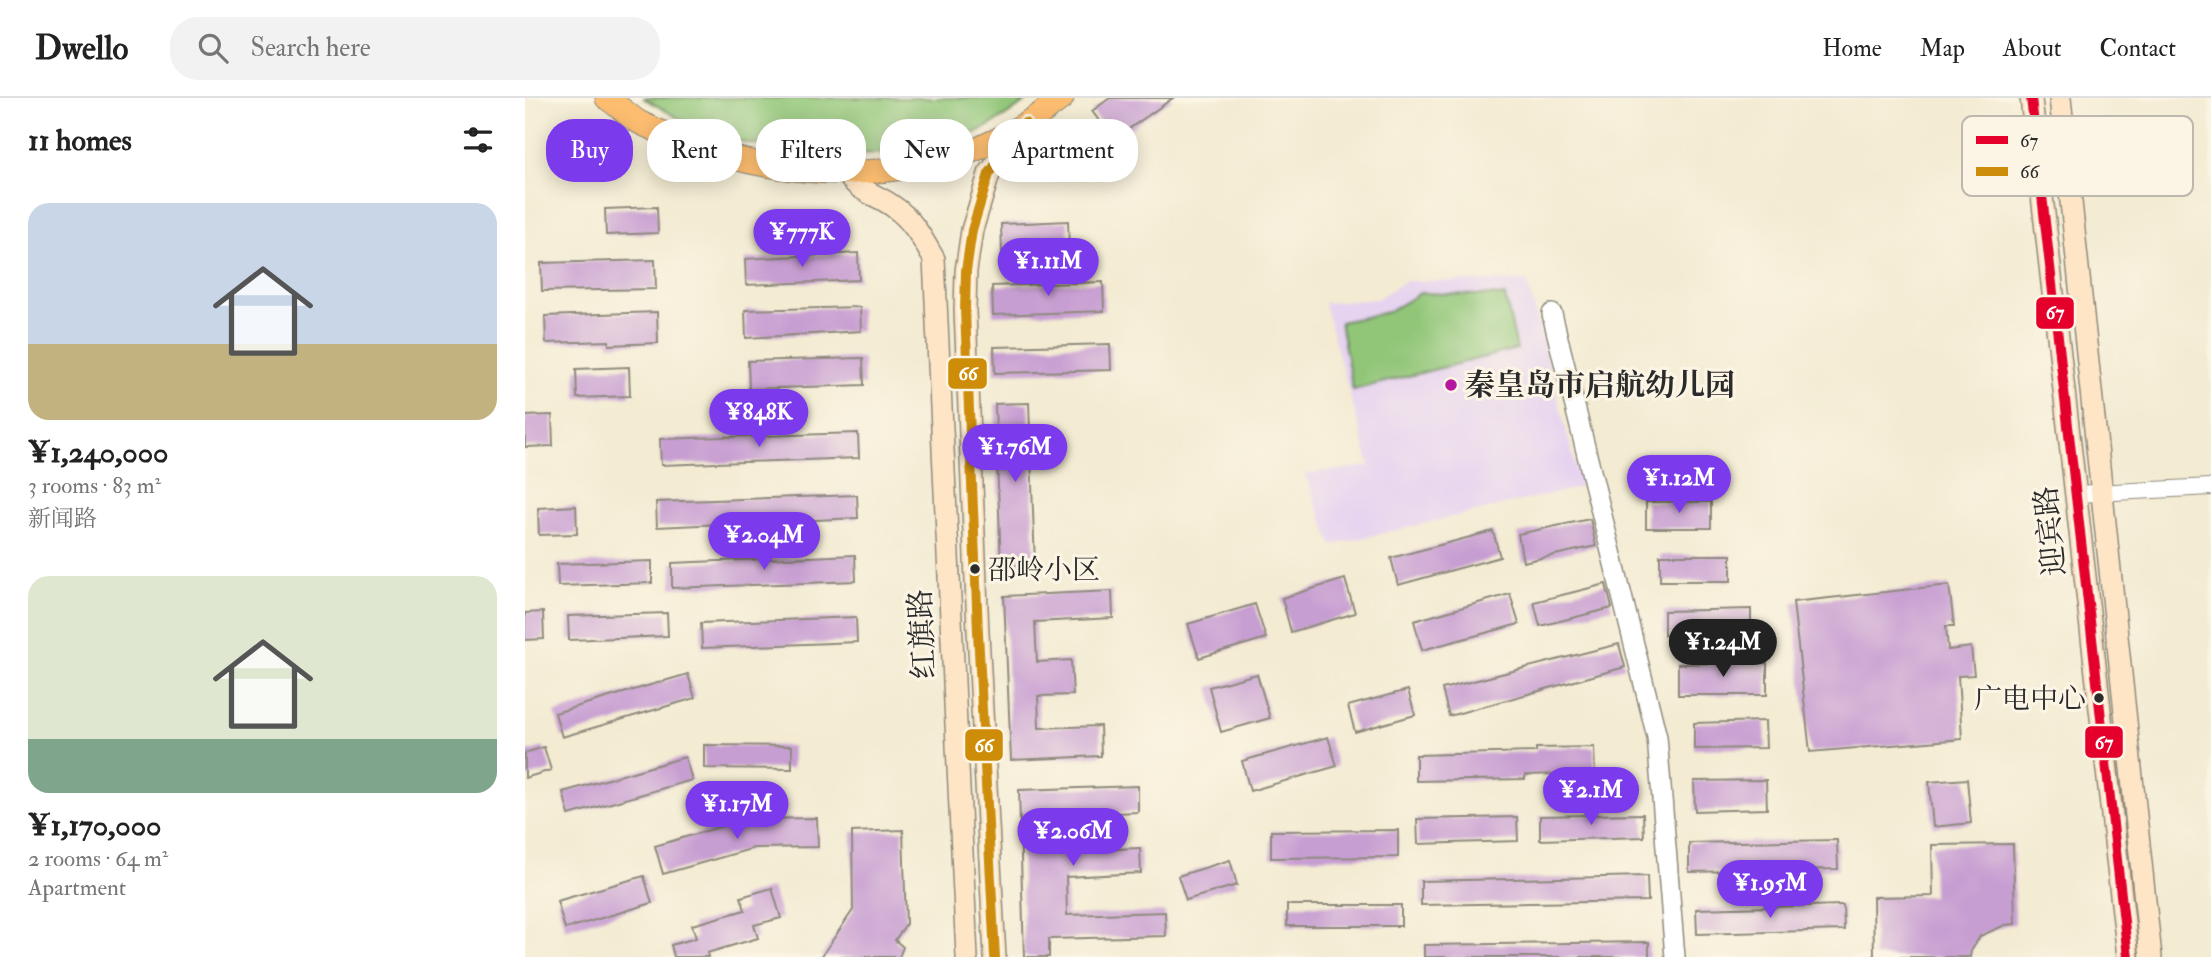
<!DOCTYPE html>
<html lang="en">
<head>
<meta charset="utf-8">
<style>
	body { margin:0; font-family:"IM FELL Double Pica","Noto Serif SC",serif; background:#f2f2f2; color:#222; height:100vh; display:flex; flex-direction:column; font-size:26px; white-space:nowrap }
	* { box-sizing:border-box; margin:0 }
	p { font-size:23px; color:#767676 }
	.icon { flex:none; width:38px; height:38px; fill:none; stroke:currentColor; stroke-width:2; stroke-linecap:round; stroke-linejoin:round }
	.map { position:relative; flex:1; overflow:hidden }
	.sheet { display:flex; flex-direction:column; background:#fff; width:525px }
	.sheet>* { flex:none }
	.guide { position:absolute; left:21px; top:21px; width:665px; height:63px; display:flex; gap:14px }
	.price { position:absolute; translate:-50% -60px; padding:0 16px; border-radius:24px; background:#7c3aed; color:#fff; font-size:23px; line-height:46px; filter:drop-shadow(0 2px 4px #0008) }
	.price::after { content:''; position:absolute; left:50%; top:42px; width:21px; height:16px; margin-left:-10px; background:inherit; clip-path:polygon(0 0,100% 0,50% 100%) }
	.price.on { background:#222; color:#fff }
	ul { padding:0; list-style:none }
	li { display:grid; align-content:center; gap:14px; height:371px; padding:0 28px }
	li span { display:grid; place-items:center; height:217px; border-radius:21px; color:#555 }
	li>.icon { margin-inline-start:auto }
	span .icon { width:126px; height:126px; fill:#fffc; stroke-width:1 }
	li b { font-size:30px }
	h2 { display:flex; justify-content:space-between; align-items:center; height:84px; padding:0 28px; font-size:30px }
	.tag { padding:0 24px; border-radius:28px; background:#fff; box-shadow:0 4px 18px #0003; font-size:24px; line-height:63px }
	.tag.on { background:#7c3aed; color:#fff }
	header { display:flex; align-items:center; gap:42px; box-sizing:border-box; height:98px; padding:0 35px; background:#fff; border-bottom:2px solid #e0e0e0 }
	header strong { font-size:33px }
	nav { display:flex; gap:38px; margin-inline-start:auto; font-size:24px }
	.search { width:490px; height:63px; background:#f2f2f2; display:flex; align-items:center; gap:18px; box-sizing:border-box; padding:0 24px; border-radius:28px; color:#767676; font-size:26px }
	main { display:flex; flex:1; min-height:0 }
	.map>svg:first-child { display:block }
	.built { fill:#e6d3f0 }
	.green { fill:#91c678; stroke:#5e7852; stroke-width:2 }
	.building { fill:#c79ed2 }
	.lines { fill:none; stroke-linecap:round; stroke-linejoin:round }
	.minor-casing { stroke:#8f8b7e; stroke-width:18 }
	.tertiary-casing { stroke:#8f8b7e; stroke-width:22 }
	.secondary-casing { stroke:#8f8b7e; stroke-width:24 }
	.primary-casing { stroke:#8f8b7e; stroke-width:25 }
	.minor { stroke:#fff; stroke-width:16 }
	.tertiary { stroke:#fff; stroke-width:19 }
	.secondary { stroke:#fee5c5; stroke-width:21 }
	.primary { stroke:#fcbd6f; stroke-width:23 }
	.bus-1-casing { stroke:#fcf5e5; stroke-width:16 }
	.bus-2-casing { stroke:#fcf5e5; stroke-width:16 }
	.bus-1 { stroke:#e4002b; stroke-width:10 }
	.bus-2 { stroke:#ce8d09; stroke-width:10 }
	.poi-dot { fill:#b5179e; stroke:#fcf5e5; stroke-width:2.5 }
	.bus-dot { fill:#2b2b2b; stroke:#fcf5e5; stroke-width:2.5 }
	.labels { text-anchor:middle; stroke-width:6; stroke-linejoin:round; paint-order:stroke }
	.bus-label { font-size:28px; fill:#2b2b2b; stroke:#fcf5e5; text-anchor:start }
	.poi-label { font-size:30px; font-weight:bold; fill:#2b2b2b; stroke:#fcf5e5; text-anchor:start }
	.street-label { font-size:30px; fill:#2b2b2b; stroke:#fcf5e5 }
	.key { fill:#fcf5e5; stroke:#bdb8ad; stroke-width:2 }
	.key-label { font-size:19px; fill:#2b2b2b }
	.line-badge { stroke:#fcf5e5; stroke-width:2.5 }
	.badge-label { font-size:19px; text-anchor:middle; font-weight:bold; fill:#fff }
</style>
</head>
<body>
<header>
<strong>Dwello</strong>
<div class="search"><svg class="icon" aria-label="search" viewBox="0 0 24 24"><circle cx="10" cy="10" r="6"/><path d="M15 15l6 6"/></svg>Search here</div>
<nav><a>Home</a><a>Map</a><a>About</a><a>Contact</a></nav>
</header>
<main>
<section class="sheet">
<h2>11 homes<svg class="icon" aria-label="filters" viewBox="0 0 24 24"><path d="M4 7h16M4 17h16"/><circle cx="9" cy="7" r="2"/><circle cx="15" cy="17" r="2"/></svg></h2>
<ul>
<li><span style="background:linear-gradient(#c9d6e8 65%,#c2b280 0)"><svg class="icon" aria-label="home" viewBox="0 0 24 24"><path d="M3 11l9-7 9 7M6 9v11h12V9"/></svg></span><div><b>¥1,240,000</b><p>3 rooms · 83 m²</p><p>新闻路</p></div></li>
<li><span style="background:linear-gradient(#dfe7d0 75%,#7fa58c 0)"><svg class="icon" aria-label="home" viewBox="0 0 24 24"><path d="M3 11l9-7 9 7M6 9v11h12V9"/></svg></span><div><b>¥1,170,000</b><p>2 rooms · 64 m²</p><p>Apartment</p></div></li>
</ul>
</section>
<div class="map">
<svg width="1686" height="859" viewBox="0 0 1686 859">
	<rect width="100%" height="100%" fill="#fcf5e5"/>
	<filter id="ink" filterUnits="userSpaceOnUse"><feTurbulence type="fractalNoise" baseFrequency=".0143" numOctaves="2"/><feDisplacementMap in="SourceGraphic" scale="14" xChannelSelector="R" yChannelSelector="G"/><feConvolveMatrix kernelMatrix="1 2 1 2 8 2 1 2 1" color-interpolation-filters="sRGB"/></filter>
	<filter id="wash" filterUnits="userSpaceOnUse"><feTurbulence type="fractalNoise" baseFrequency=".00686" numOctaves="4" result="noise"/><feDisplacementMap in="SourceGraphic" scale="28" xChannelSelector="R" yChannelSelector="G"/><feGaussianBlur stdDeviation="1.57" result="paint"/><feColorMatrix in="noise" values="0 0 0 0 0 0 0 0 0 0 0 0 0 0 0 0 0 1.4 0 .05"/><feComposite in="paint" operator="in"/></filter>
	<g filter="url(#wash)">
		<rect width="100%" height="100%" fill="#f3ebd2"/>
		<path class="built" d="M880 183H1002L1056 389 807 447 780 376 845 368 799 205 852 201Z"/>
		<path class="green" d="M118 0H505C435 58 365 60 279 52 243 49 208 45 174 31 155 22 137 10 118 0Z
			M895 195 980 198 992 251 828 292 815 224 863 214Z"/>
		<g id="blocks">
			<path class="building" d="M585 0H648L588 42 567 13Z
				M529 49H561V78L529 79Z
				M132 109 133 135 81 137 80 111Z
				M543 123 544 150 477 154 476 126Z
				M333 155 334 182 221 187 220 161Z
				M130 162 131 191 17 193 16 165Z
				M578 184 579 213 468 217 467 188Z
				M335 209 336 233 221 240 220 212Z
				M132 214 133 245 84 247V243L21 245 20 218Z
				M585 246 586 272 470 275 469 249Z
				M338 260 339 287 224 291 223 263Z
				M104 269 105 298 52 300 51 271Z
				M504 305 510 467 476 468 470 306Z
				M27 317 28 348 0 349V318Z
				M333 335 334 360 136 367 135 341Z
				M332 397 333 420 132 429 131 404Z
				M1121 404H1186V430H1121Z
				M51 408 52 436 14 437 13 410Z
				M1065 421 1071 448 998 464 993 436Z
				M968 433 975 459 873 487 866 460Z
				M330 457 331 483 147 490V465Z
				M1135 457H1206V483H1135Z
				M127 463V485L33 488 32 466Z
				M820 481 830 515 766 534 757 500Z
				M1081 486 1087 510 1015 528 1009 504Z
				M1424 487 1429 528H1421L1423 552 1446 549 1449 577 1433 578 1437 641 1285 654 1268 504Z
				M587 493 588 520 510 524 512 564 546 562 548 597 513 598 514 630 575 628 576 658 486 662 479 498Z
				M985 496 994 526 897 552 889 523Z
				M730 506 741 540 674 560 663 526Z
				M1226 511V535L1139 537V513Z
				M18 514 19 541 0 542V515Z
				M142 515 143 538 44 542 43 518Z
				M331 519 332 544 177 550 176 525Z
				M1094 546 1100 569 924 618 917 591Z
				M1242 565V597H1153V566Z
				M163 576 170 600 37 639 30 615Z
				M732 576 745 620 696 634 684 589Z
				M883 592 890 617 830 634 823 608Z
				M1240 623 1241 650 1169 651V625Z
				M803 639 812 668 725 693 717 663Z
				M179 647 267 648V671L179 670Z
				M19 649 26 672 0 680V655Z
				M1069 649 1070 675 1000 677V681L891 683V657L1011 654V650Z
				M160 659 167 682 44 717 38 694Z
				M1442 681 1446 725 1408 729 1404 684Z
				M1241 682 1242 711 1170 713 1169 683Z
				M613 688V714L539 717 540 753 615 750 616 775 541 779 542 817 640 814 641 838 524 841V859H499L494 692Z
				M1118 716 1119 739 1015 742V718Z
				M992 719 993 743 893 746 892 721Z
				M292 720 293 749 229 750 138 776 130 748 222 721Z
				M378 732 381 826 370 842 378 849 374 859H296L328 812 327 734Z
				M873 732V759L746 760V733Z
				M1312 742 1313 771 1164 774V745Z
				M1488 746 1490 826 1480 827 1455 838 1446 853 1445 859H1349L1348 799 1408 798 1407 747Z
				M705 762 712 787 661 802 653 778Z
				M119 778 127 805 40 831 32 803Z
				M1122 778 1123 803 896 807V783Z
				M247 790 256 820 229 827 233 840 182 855 183 859H149L146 847 171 840 167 827 220 812 216 799Z
				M762 807H876V828H762Z
				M1318 807 1319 832 1172 836 1171 811Z
				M1124 844V859H899V847Z"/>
		</g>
	</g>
	<g filter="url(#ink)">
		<use href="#blocks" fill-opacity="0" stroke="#8f8b7e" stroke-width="2"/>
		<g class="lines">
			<g class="minor-casing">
				<path id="minor" d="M1551 396 1686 389"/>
			</g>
			<g class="tertiary-casing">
				<path id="tertiary" d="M1027 216 1132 639 1150 859"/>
			</g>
			<g class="secondary-casing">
				<path id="secondary" d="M1506 0 1603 859
					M1535 0 1626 859
					M321 74C332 94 352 96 369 109 388 122 398 142 409 161L442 859
					M470 859 453 534 440 212 441 173 447 132 464 76 500 26"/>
			</g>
			<g class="primary-casing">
				<path id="primary" d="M82 0C92 7 102 16 112 23 122 29 135 33 146 38 224 73 319 83 403 66 451 57 499 30 537 0"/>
			</g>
			<use href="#minor" class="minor"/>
			<use href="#tertiary" class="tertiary"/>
			<use href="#secondary" class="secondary"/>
			<use href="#primary" class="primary"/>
			<g class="bus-1-casing">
				<path id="bus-1" d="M1506 0 1603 859"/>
			</g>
			<g class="bus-2-casing">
				<path id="bus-2" d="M470 859 453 534 440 212 441 173 447 132 464 76 500 25"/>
			</g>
			<use href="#bus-1" class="bus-1"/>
			<use href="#bus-2" class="bus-2"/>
		</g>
	</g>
	<circle class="poi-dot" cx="926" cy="287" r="7"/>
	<g class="bus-dot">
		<circle cx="450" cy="471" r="6"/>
		<circle cx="1574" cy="600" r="6"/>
	</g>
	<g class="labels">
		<g class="bus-label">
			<text x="463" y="481">邵岭小区</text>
			<text x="1561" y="610" text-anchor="end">广电中心</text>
		</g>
		<g class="poi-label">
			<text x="940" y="297">秦皇岛市启航幼儿园</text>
		</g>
		<g class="street-label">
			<text transform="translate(1525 433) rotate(-96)" y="10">迎宾路</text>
			<text transform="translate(397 536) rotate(-93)" y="10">红旗路</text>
		</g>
	</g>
	<rect x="1437" y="18" width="231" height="80" rx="10" class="key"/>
	<rect x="1451" y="38" width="32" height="8" fill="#e4002b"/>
	<rect x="1451" y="69" width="32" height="9" fill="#ce8d09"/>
	<g class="key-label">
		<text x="1495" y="49">67</text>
		<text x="1495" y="80">66</text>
	</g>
	<g class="line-badge">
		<rect x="1510" y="198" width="40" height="34" rx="7" fill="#e4002b"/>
		<rect x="422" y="259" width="41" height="33" rx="7" fill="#ce8d09"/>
		<rect x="1559" y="627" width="40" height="34" rx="7" fill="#e4002b"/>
		<rect x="439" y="630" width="40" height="34" rx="7" fill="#ce8d09"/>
	</g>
	<g class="badge-label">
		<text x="1530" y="221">67</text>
		<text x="443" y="282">66</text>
		<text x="1579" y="651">67</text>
		<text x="459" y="654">66</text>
	</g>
</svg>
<b class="price" style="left:277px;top:171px">¥777K</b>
<b class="price" style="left:523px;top:200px">¥1.11M</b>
<b class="price" style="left:234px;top:351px">¥848K</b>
<b class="price" style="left:490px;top:386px">¥1.76M</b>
<b class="price" style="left:1154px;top:417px">¥1.12M</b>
<b class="price" style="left:239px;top:474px">¥2.04M</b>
<b class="price on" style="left:1198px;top:581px">¥1.24M</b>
<b class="price" style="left:1066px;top:729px">¥2.1M</b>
<b class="price" style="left:212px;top:743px">¥1.17M</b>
<b class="price" style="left:548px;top:770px">¥2.06M</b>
<b class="price" style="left:1245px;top:822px">¥1.95M</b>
<div class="guide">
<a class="tag on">Buy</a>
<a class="tag">Rent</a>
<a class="tag">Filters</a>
<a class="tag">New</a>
<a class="tag">Apartment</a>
</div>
</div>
</main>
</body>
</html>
